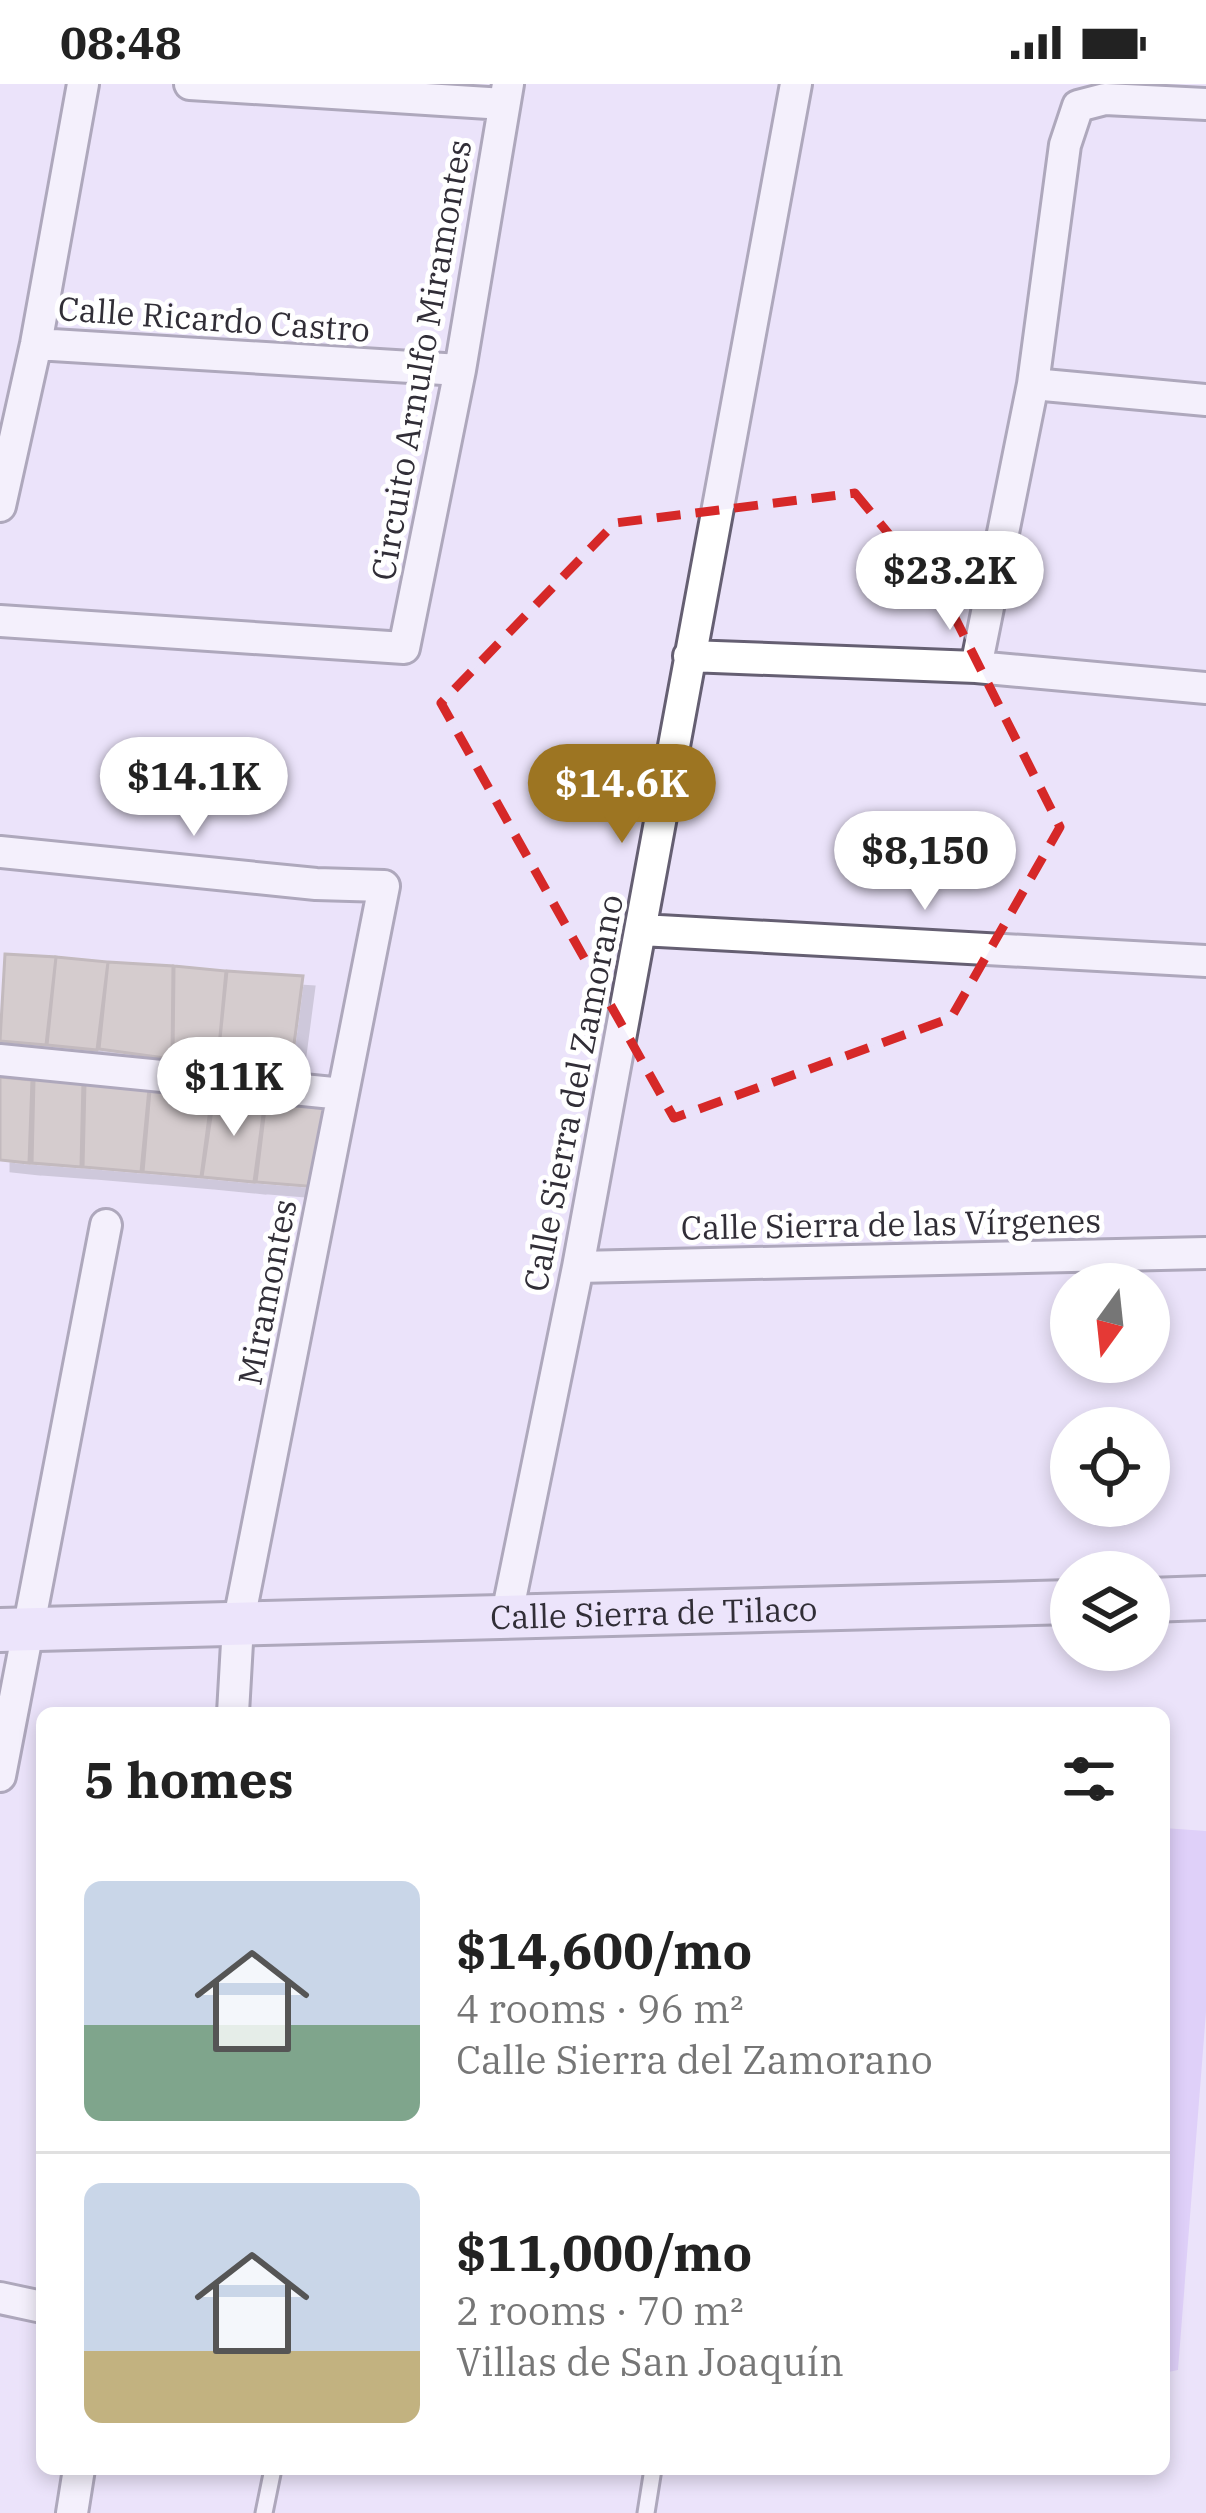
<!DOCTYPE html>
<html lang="en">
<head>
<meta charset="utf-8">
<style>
	body { margin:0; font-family:"IBM Plex Serif",serif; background:#f2f2f2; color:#222; height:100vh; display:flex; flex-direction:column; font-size:45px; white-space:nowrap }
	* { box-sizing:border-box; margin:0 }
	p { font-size:39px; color:#767676 }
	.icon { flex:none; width:66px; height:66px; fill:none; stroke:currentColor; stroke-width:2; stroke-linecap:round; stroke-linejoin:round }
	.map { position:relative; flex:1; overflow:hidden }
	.drawer { position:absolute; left:36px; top:1623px; width:1134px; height:768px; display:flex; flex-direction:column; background:#fff; border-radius:18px; box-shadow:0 6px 18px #0003 }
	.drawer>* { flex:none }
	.needle { width:78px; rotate:195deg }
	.fabs { position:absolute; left:1050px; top:1179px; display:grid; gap:24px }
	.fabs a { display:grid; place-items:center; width:120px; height:120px; border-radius:50%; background:#fff; box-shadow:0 6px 18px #0003; font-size:60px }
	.price { position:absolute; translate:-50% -102px; padding:0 27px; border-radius:42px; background:#fff; color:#222; font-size:39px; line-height:78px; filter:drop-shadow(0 3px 6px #0008) }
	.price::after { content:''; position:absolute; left:50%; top:72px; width:36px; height:27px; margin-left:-18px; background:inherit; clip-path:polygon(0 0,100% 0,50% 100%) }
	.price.selected { background:#9d7522; color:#fff }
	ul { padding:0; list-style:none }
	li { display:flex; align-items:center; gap:36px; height:300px; padding:0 48px }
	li+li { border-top:3px solid #e0e0e0 }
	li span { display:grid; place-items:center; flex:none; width:336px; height:240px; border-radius:18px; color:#555 }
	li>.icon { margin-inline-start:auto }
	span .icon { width:144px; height:144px; fill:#fffc; stroke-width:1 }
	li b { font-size:51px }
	h2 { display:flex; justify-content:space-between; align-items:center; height:144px; padding:0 48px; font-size:51px }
	.status { display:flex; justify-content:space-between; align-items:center; height:84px; padding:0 60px; background:#fff; direction:ltr }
	.status svg { height:33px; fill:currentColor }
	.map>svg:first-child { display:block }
	.green { fill:#d0b9f8 }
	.building { fill:#bbaf9a; stroke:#938774; stroke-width:3; filter:url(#shadow) }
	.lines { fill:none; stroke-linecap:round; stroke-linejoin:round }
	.lane-casing { stroke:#655f72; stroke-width:21 }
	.street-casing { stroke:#655f72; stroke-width:36 }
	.secondary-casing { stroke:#655f72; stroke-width:48 }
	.lane { stroke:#fff; stroke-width:15 }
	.street { stroke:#fff; stroke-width:30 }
	.secondary { stroke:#eee5fc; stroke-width:42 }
	.marked { fill:none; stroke:#d62828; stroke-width:9; stroke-dasharray:24 15; stroke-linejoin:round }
	.labels { text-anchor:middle; stroke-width:10; stroke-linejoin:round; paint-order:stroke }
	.street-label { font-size:33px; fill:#312e37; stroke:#fff }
</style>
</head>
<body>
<div class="status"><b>08:48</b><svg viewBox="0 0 49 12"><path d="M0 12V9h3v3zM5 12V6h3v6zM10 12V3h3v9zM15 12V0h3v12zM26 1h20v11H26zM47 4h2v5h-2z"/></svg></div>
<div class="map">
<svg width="1206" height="2429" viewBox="0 0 1206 2429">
	<defs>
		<filter id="shadow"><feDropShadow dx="11" dy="11" stdDeviation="0" flood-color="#0004"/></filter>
	</defs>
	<rect width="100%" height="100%" fill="#ebe3fa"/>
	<path class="green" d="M1164 1744 1206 1747V1928L1178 2286 1164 2289Z"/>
	<path class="building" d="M5 870 56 873 46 961 0 957Z
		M56 873 108 878 97 966 47 961Z
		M108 878 173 882 172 975 99 965Z
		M174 882 226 887 218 974 173 972Z
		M227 887 303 892 291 983 218 974Z
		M0 993 32 996 29 1079 0 1076Z
		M34 995 83 997 81 1083 32 1079Z
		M85 998 149 1005 141 1088 83 1083Z
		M150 1006 212 1010 201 1093 143 1088Z
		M214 1012 265 1016 254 1098 202 1093Z
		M266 1016 331 1021 318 1103 256 1098Z"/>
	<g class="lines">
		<g class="lane-casing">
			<path id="lane" d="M264 2429 273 2385
				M646 2429 653 2385"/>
		</g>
		<g class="street-casing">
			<path id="street" d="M190 0 504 20
				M36 260 460 286
				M1033 300 1206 316
				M0 422 36 260 83 0
				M0 537 404 564 460 286 508 0
				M689 572 976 583 1206 604
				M976 583 1033 300 1065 61 1078 22 1105 15 1206 20
				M0 768 316 800 384 802 238 1541 233 1629
				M641 846 1206 877
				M0 976 343 1010
				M578 1183 1206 1169
				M506 1535 578 1183 796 0
				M0 1692 106 1141
				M0 2214 42 2223
				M72 2429 79 2385"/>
		</g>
		<g class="secondary-casing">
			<g id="secondary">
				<path d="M1149 1516 1206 1514"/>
				<path id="s1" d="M0 1546 1071 1518"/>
			</g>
		</g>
		<use href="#lane" class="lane"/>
		<use href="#street" class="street"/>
		<use href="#secondary" class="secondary"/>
	</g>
	<path d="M0 0H1206V2429H0ZM855 409 950 524 1060 743 951 934 674 1034 441 619 615 439Z" fill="#ebe3fa" fill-opacity=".55" fill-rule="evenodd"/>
	<path class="marked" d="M855 409 950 524 1060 743 951 934 674 1034 441 619 615 439Z"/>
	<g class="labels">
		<g class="street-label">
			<text transform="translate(214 235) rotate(4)" y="12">Calle Ricardo Castro</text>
			<text transform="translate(421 276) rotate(-80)" y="12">Circuito Arnulfo Miramontes</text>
			<text transform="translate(573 1009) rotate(-79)" y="12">Calle Sierra del Zamorano</text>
			<text transform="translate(891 1140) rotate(-1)" y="12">Calle Sierra de las Vírgenes</text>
			<text transform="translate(267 1208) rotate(-79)" y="12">Miramontes</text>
			<text dy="12" stroke="none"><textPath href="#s1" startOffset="654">Calle Sierra de Tilaco</textPath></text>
		</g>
	</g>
</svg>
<div class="fabs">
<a><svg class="needle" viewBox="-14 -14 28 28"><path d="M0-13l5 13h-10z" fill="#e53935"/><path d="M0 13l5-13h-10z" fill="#767676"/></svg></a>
<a><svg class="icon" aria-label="locate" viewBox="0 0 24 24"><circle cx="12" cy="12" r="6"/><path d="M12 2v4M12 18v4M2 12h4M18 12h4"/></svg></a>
<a><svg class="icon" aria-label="layers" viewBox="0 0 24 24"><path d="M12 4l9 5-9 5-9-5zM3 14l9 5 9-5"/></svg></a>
</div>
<b class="price" style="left:950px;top:549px">$23.2K</b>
<b class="price" style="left:194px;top:755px">$14.1K</b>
<b class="price selected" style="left:622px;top:762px">$14.6K</b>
<b class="price" style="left:925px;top:829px">$8,150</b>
<b class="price" style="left:234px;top:1055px">$11K</b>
<section class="drawer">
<h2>5 homes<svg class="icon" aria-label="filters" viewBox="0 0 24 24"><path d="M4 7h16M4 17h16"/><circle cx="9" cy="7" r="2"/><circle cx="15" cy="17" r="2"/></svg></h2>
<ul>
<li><span style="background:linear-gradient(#c9d6e8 60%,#7fa58c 0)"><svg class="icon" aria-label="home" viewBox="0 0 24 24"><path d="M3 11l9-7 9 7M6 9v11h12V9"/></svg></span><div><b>$14,600/mo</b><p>4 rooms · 96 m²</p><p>Calle Sierra del Zamorano</p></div></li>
<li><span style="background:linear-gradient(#c9d6e8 70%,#c2b280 0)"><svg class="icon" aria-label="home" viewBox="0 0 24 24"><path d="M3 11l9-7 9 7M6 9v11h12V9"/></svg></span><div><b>$11,000/mo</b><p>2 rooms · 70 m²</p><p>Villas de San Joaquín</p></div></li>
</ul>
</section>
</div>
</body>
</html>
